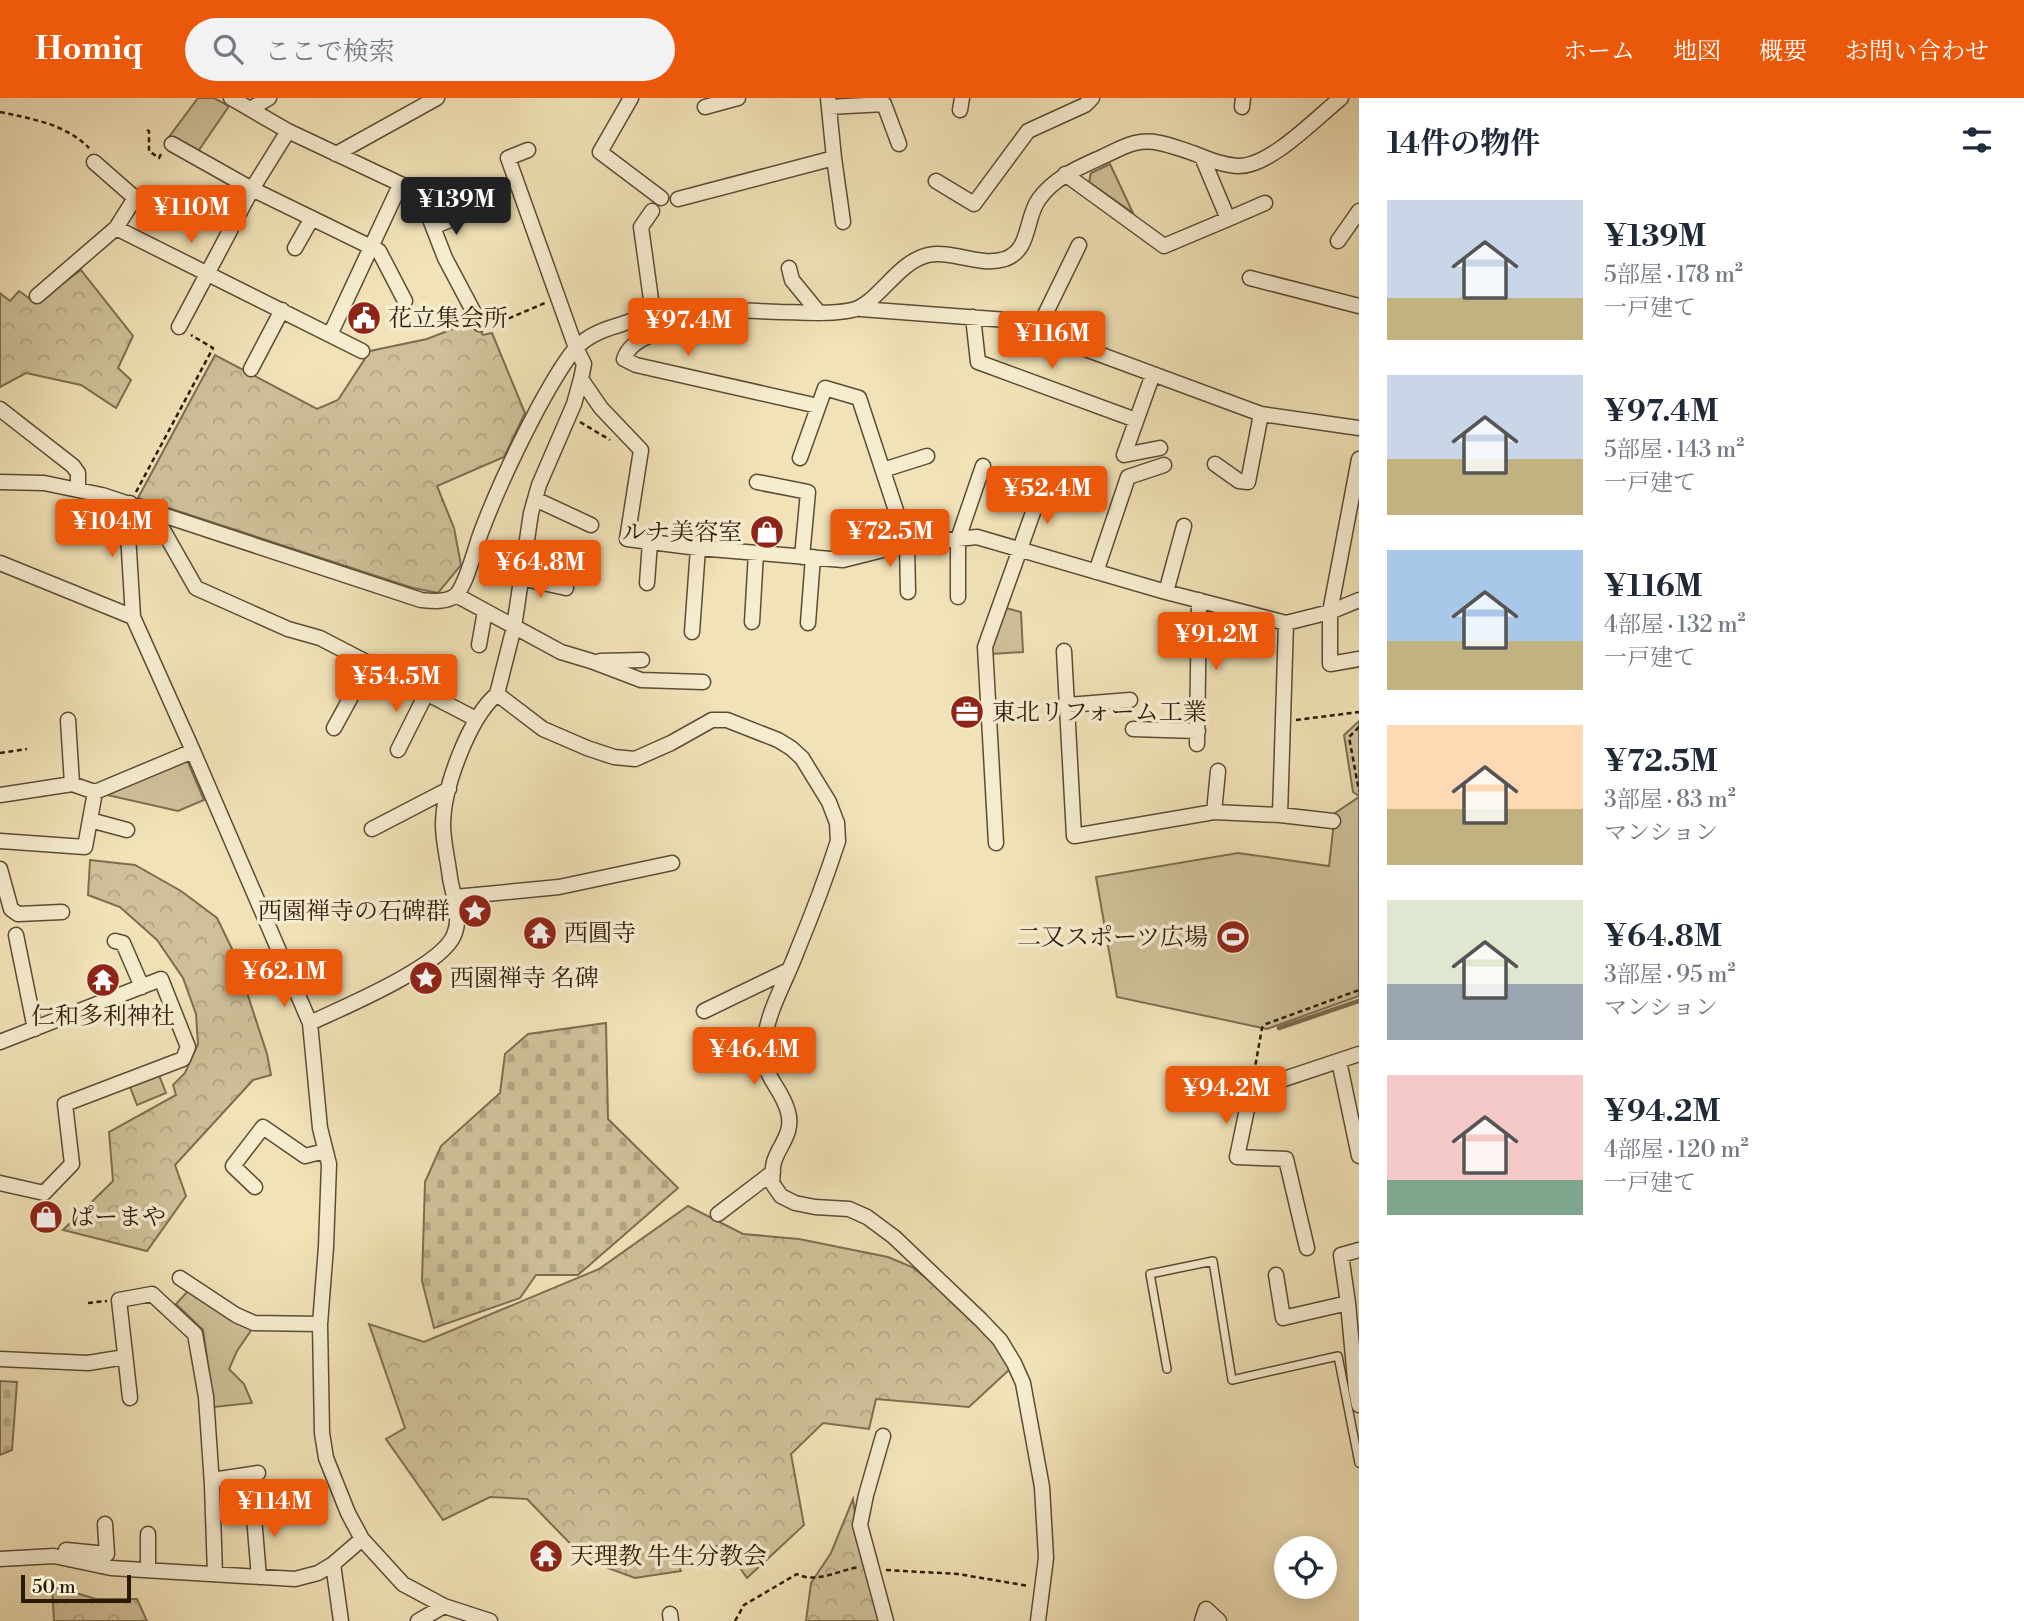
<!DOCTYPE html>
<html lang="ja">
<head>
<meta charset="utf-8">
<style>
	body { margin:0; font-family:"Libre Bodoni","Noto Serif JP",serif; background:#f2f2f3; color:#1f2937; height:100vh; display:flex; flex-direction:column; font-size:26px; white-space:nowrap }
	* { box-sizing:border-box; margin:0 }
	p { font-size:23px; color:#747a83 }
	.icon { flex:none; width:38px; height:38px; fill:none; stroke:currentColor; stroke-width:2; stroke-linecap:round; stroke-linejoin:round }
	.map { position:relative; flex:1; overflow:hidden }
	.side { display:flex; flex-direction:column; background:#fff; width:665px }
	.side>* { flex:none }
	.fabs { position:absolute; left:1274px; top:1438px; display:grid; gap:14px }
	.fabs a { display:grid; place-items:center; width:63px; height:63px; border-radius:50%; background:#fff; box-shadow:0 4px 18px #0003; font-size:35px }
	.scale { position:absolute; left:21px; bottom:18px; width:110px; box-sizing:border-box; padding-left:7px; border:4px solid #2b1a08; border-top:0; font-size:19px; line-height:24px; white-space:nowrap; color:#2b1a08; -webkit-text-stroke:5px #f6ecd0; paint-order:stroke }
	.price { position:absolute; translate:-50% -60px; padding:0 16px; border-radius:7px; background:#ea580c; color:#fff; font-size:23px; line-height:46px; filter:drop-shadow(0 2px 4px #0008) }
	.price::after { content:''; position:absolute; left:50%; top:42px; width:21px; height:16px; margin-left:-10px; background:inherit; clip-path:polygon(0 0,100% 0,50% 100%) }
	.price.current { background:#222; color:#fff }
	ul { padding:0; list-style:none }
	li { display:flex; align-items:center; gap:21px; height:175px; padding:0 28px }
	li span { display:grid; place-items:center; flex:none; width:196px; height:140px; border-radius:0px; color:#555 }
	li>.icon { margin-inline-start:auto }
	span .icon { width:84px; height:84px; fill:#fffc; stroke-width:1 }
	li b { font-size:30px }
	h2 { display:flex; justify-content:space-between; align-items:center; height:84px; padding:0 28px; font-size:30px }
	header { display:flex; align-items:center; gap:42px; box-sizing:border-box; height:98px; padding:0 35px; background:#ea580c; color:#fff }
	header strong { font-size:33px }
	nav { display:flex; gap:38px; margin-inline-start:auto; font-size:24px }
	.search { width:490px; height:63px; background:#f2f2f3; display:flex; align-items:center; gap:18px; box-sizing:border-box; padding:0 24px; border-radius:38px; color:#747a83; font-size:26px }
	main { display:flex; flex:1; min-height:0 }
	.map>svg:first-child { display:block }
	.green { fill:#cfc099; stroke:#7d6d50; stroke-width:2 }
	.forest { fill:url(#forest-crowns); stroke:#7d6d50; stroke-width:2 }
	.cemetery { fill:url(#cemetery-stones); stroke:#7d6d50; stroke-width:2 }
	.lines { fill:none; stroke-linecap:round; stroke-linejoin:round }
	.stream { stroke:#7a694e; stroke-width:4.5 }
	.service-casing { stroke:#5c4c34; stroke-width:10 }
	.minor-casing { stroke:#5c4c34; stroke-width:17 }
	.path { stroke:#2b1a08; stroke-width:2.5; stroke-dasharray:5 3.5; stroke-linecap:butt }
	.service { stroke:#f6ecd0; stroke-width:7 }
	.minor { stroke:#f6ecd0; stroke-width:14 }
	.labels { text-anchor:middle; stroke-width:7; stroke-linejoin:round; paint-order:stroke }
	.poi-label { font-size:24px; fill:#2b1a08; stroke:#f6ecd0; text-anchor:start }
</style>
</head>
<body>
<header>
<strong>Homiq</strong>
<div class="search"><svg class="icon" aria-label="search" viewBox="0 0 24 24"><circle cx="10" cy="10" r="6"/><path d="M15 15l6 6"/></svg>ここで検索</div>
<nav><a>ホーム</a><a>地図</a><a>概要</a><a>お問い合わせ</a></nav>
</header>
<main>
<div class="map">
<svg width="1359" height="1523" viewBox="0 0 1359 1523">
	<defs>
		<pattern id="forest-crowns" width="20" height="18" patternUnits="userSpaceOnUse" patternTransform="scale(1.75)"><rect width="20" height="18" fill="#cfc099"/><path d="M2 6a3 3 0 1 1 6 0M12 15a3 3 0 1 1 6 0" fill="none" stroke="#b2a482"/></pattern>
		<pattern id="cemetery-stones" width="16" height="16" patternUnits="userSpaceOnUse" patternTransform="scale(1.75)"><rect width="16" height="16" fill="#cfc099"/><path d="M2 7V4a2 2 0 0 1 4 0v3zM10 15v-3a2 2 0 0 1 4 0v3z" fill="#b2a482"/></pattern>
	</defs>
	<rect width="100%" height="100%" fill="#f1e2b7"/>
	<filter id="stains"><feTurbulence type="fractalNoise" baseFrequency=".00286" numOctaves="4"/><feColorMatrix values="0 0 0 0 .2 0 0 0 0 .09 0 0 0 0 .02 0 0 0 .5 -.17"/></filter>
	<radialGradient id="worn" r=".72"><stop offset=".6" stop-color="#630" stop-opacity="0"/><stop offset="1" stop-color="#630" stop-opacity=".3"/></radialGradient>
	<path class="green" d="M198 0H214L229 8 197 55 169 39Z
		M1110 66 1133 115 1089 84 1091 75Z
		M1006 510 1021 514 1023 554 991 556V550Z
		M1359 623V698L1353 694 1344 637Z
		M187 662 204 702 178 713 107 697Z
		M1359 699V898L1267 931 1117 899 1096 779 1238 755 1329 768 1335 715Z
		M159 977 166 995 137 1007 130 989Z
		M189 1192C207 1204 233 1226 252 1231L237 1253 229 1271 244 1286 252 1305 214 1309 203 1232 176 1206Z"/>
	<path class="forest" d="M81 172 133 238 118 270 131 282 116 310 81 287 26 275 0 289V195L10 203 19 193 36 205Z
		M473 223 483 237 492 235 525 315 504 359 437 388 454 430 461 467 438 495 413 490 138 400 215 257 317 311 338 302 370 253 427 241Z
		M90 762 135 767 181 793 217 820 234 855 267 956 271 977 253 982 175 1067 186 1098 147 1153 63 1132 113 1083 109 1034 176 997 173 987 185 975 198 946 196 916 183 880 157 842 120 809 88 797Z
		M688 1108 743 1136 799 1141 888 1159 912 1169 959 1206 1003 1254 1010 1271 969 1309 876 1301 869 1331 823 1325 791 1356 804 1427 747 1480 723 1446 677 1462 681 1473 635 1480 586 1462 527 1401 490 1399 443 1422 386 1341 405 1330 369 1226 424 1244 599 1171Z
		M853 1401 857 1430 882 1523H806L811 1485 831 1455Z
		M52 1488 96 1501H137L147 1523H54Z"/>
	<path class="cemetery" d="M606 925 608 1021 678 1090 578 1177H536L520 1200 434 1230 422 1183 425 1084 441 1048 500 995 505 956 528 936Z
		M0 1283 17 1284 12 1352 0 1357Z"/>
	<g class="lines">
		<path class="stream" d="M1279 930 1359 903"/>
		<g class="service-casing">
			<path id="service" d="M1167 1271 1150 1176 1213 1163 1232 1282 1338 1258 1359 1365"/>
		</g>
		<g class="minor-casing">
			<path id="minor" d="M231 0 288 33 409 90 424 106 445 160 480 226
				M631 0 600 54 661 100
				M828 0 834 60 843 124
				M705 9 738 0
				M829 9 884 6 899 46
				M1242 9 1243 0
				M250 11 269 0
				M960 12 962 0
				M172 46 252 91 379 153 405 203
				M336 56 437 0
				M94 64 135 100 116 130
				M1065 76 1164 148 1228 121 1202 59
				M936 83 974 106 1028 33 1085 7 1092 0
				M678 101 834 60
				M652 113 641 129 653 216
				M1228 121 1265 105
				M433 129 465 116
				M1338 143 1359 113
				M295 150 312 120
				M789 170 792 182 819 215
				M1250 180 1359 208
				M37 198 116 130 362 253
				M861 211 1007 222 1261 316 1359 330
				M735 212 733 221C704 229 635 227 624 261L636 267 818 308
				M973 219 978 264 1136 322
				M179 229 252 91 288 33
				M1037 233 1079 147
				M330 237 400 87
				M251 271 282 212
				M1153 276 1124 357 1160 350
				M581 281 601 310 641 352 627 441 698 450 843 462 907 446 977 439 1166 494 1286 525 1330 514 1359 502
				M0 311 73 368 78 375V392
				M800 360 825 290 859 300 907 446 908 494
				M1359 361 1330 514V566L1359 561
				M1215 366 1239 383 1248 384 1261 316
				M883 372 927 358
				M0 384 44 385 102 397 421 502C431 503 447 505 456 497 466 487 475 451 480 437 496 394 516 352 537 312 548 292 560 269 575 251 585 240 602 232 616 228 629 224 643 218 656 216 697 208 739 213 781 214 804 214 829 217 852 212 877 207 897 164 928 157 954 152 979 169 1005 161 1031 152 1025 120 1039 101 1055 79 1078 70 1102 59 1113 54 1123 48 1135 45 1155 40 1174 49 1193 55 1208 61 1222 67 1238 68 1270 69 1316 20 1341 0
				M757 384 808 394 802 459
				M535 401 591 427
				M130 405 127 420 133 519
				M159 416V425L196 490 288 531 320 540 476 621
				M0 465 133 519 193 653 310 925 320 1030 329 1066 326 1149 320 1226 322 1335 326 1360 348 1415 362 1441 403 1486 444 1508 490 1523
				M1096 474 1128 379 1164 367
				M520 480 566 490
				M647 485 650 444
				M1166 494 1184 428
				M456 497 561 554 591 563 641 582 703 584
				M958 499V441L983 368
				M752 524 756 455
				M808 525 813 459
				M692 534 698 450
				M479 547 485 513
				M1064 553 1074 738 1214 714 1280 717 1333 723
				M600 563 642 562
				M497 596 543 631 587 650 614 659 635 661 671 645 712 622H727L778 642 791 650 802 660 829 704 837 725 838 743C826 780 812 817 797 853 786 883 768 912 764 944 761 981 780 985 788 1014 794 1035 779 1047 774 1064 772 1071 773 1078 772 1085L781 1098 795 1105 815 1109 849 1111 867 1119 894 1139 981 1222 1000 1242 1014 1265 1023 1285 1042 1389 1046 1460 1038 1523
				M1068 607 1130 602
				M68 622 72 686
				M334 630 369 566
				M1133 631 1198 633
				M1197 646 1199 502
				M398 652 426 596
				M0 697 72 686 95 694 193 653
				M1214 714 1218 673
				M1280 717 1286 525
				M90 722 127 732
				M372 731 449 691
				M0 743 85 749 95 694
				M996 745 985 549 1041 392
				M0 771 11 811 18 816 62 814
				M455 799 559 789 672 765
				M16 837 35 931
				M115 843 123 845 142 889
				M704 913 789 872
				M310 925C342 910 441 869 454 837 462 818 453 798 450 780 448 762 443 744 443 727 443 690 469 620 497 596L514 529 531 415 539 387 574 306 581 281 584 266 576 250 508 60 528 52
				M0 944 161 881 188 949 183 961 65 1006 72 1066 44 1095 0 1085
				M1339 963 1359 1058
				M255 1089 233 1068 263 1029 305 1058 325 1053
				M718 1116 773 1074
				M1307 1150 1286 1061 1237 1059 1251 992 1359 956
				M1359 1152 1341 1157 1348 1205 1356 1292 1359 1307
				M1276 1177 1283 1220 1348 1205
				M180 1180 236 1217 254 1225 320 1226
				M0 1261 88 1265 125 1259
				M130 1300 119 1202 152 1196 195 1236 206 1299 212 1387 215 1476
				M883 1338 866 1397 860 1427 886 1523
				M212 1382 258 1375
				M253 1407 259 1479
				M66 1452 107 1456 105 1426
				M0 1461 54 1458 111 1470 295 1481 318 1475 333 1466
				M148 1472V1436
				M670 1516 671 1523
				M341 1523 333 1466 362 1441
				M418 1523 444 1508
				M1202 1523 1206 1511 1219 1523"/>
		</g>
		<path class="path" d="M0 14C33 21 65 26 89 50
			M147 32 149 33V53L159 60 161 56
			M493 227 545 205
			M580 324 610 342
			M136 394 213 250 191 237
			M1296 622 1359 614
			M1359 629 1349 639 1359 693
			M0 655 27 651
			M1254 975 1262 930 1266 926 1359 892
			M88 1205 107 1203
			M886 1472 958 1476 1029 1488
			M735 1523 744 1507 797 1476C816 1486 839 1472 859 1469"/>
		<use href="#service" class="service"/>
		<use href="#minor" class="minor"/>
	</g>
	<defs>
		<g id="civic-disc" transform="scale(1.75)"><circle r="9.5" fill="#8f2418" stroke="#f6ecd0"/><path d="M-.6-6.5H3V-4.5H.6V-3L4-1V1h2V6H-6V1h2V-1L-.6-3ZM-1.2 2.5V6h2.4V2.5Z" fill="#fff"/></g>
		<g id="shop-disc" transform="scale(1.75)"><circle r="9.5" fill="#8f2418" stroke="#f6ecd0"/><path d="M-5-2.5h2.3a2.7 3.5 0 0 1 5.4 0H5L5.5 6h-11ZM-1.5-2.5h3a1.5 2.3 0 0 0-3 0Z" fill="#fff"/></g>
		<g id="office-disc" transform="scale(1.75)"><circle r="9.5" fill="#8f2418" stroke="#f6ecd0"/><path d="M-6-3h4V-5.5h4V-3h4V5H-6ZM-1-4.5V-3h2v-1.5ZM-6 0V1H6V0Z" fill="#fff"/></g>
		<g id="sight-disc" transform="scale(1.75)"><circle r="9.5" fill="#8f2418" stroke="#f6ecd0"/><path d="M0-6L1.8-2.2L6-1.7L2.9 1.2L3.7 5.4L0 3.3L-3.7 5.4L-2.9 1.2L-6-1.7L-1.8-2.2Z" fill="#fff"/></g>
		<g id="temple-disc" transform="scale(1.75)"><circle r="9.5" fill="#8f2418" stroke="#f6ecd0"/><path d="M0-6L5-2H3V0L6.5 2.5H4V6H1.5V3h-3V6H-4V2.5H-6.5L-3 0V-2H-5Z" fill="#fff"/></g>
		<g id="stadium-disc" transform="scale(1.75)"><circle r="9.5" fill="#8f2418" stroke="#f6ecd0"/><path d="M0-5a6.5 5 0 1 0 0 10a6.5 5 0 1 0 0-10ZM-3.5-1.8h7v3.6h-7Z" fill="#fff"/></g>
	</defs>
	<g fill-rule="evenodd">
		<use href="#civic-disc" x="364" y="220"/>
		<use href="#shop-disc" x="767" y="434"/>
		<use href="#office-disc" x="967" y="614"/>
		<use href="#sight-disc" x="475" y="813"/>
		<use href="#temple-disc" x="540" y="835"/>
		<use href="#stadium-disc" x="1233" y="839"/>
		<use href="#sight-disc" x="426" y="880"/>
		<use href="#temple-disc" x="103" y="882"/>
		<use href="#shop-disc" x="46" y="1119"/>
		<use href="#temple-disc" x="546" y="1458"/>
	</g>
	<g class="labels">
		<g class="poi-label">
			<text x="388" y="228">花立集会所</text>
			<text x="742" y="442" text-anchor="end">ルナ美容室</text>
			<text x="992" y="622">東北リフォーム工業</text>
			<text x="450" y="821" text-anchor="end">西園禅寺の石碑群</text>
			<text x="564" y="843">西圓寺</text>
			<text x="1208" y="847" text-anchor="end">二又スポーツ広場</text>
			<text x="450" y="888">西園禅寺 名碑</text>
			<text x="103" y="926" text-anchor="middle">仁和多利神社</text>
			<text x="70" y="1127">ぱーまや</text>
			<text x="570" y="1466">天理教 牛生分教会</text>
		</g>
	</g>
	<rect width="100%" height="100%" filter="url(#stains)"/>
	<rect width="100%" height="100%" fill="url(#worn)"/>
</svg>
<div class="fabs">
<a><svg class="icon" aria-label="locate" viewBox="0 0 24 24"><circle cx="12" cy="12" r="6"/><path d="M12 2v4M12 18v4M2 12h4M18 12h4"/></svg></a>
</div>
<div class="scale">50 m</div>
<b class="price current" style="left:456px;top:139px">¥139M</b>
<b class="price" style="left:191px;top:147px">¥110M</b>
<b class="price" style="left:688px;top:260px">¥97.4M</b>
<b class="price" style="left:1052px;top:273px">¥116M</b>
<b class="price" style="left:1047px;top:428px">¥52.4M</b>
<b class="price" style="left:112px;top:461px">¥104M</b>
<b class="price" style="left:890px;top:471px">¥72.5M</b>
<b class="price" style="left:540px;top:502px">¥64.8M</b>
<b class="price" style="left:1216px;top:574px">¥91.2M</b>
<b class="price" style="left:396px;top:616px">¥54.5M</b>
<b class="price" style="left:284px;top:911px">¥62.1M</b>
<b class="price" style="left:754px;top:989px">¥46.4M</b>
<b class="price" style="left:1226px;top:1028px">¥94.2M</b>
<b class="price" style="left:274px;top:1441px">¥114M</b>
</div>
<section class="side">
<h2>14件の物件<svg class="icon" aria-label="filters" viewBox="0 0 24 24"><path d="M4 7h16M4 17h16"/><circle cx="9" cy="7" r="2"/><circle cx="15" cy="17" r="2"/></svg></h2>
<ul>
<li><span style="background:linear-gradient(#c9d6e8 70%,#c2b280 0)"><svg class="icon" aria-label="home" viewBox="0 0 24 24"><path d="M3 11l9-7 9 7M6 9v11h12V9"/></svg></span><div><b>¥139M</b><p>5部屋 · 178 m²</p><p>一戸建て</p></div></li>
<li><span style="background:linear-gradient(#c9d6e8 60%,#c2b280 0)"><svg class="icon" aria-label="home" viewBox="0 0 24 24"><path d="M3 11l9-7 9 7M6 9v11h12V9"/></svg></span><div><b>¥97.4M</b><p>5部屋 · 143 m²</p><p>一戸建て</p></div></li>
<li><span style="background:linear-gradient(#a9c7e8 65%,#c2b280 0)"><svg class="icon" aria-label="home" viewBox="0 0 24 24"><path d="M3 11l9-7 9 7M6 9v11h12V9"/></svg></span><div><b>¥116M</b><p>4部屋 · 132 m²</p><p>一戸建て</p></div></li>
<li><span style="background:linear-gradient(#ffd9b3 60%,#c2b280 0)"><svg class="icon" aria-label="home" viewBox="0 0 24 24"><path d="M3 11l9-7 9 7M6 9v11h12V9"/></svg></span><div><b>¥72.5M</b><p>3部屋 · 83 m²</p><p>マンション</p></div></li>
<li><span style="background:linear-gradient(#dfe7d0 60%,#9aa5b1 0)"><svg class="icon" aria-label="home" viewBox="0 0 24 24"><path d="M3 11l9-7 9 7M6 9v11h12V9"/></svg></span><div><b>¥64.8M</b><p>3部屋 · 95 m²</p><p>マンション</p></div></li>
<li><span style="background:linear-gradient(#f6c9c9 75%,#7fa58c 0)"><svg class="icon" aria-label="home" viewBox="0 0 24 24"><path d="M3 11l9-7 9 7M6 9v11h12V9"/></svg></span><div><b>¥94.2M</b><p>4部屋 · 120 m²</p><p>一戸建て</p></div></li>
</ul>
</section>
</main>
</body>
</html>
